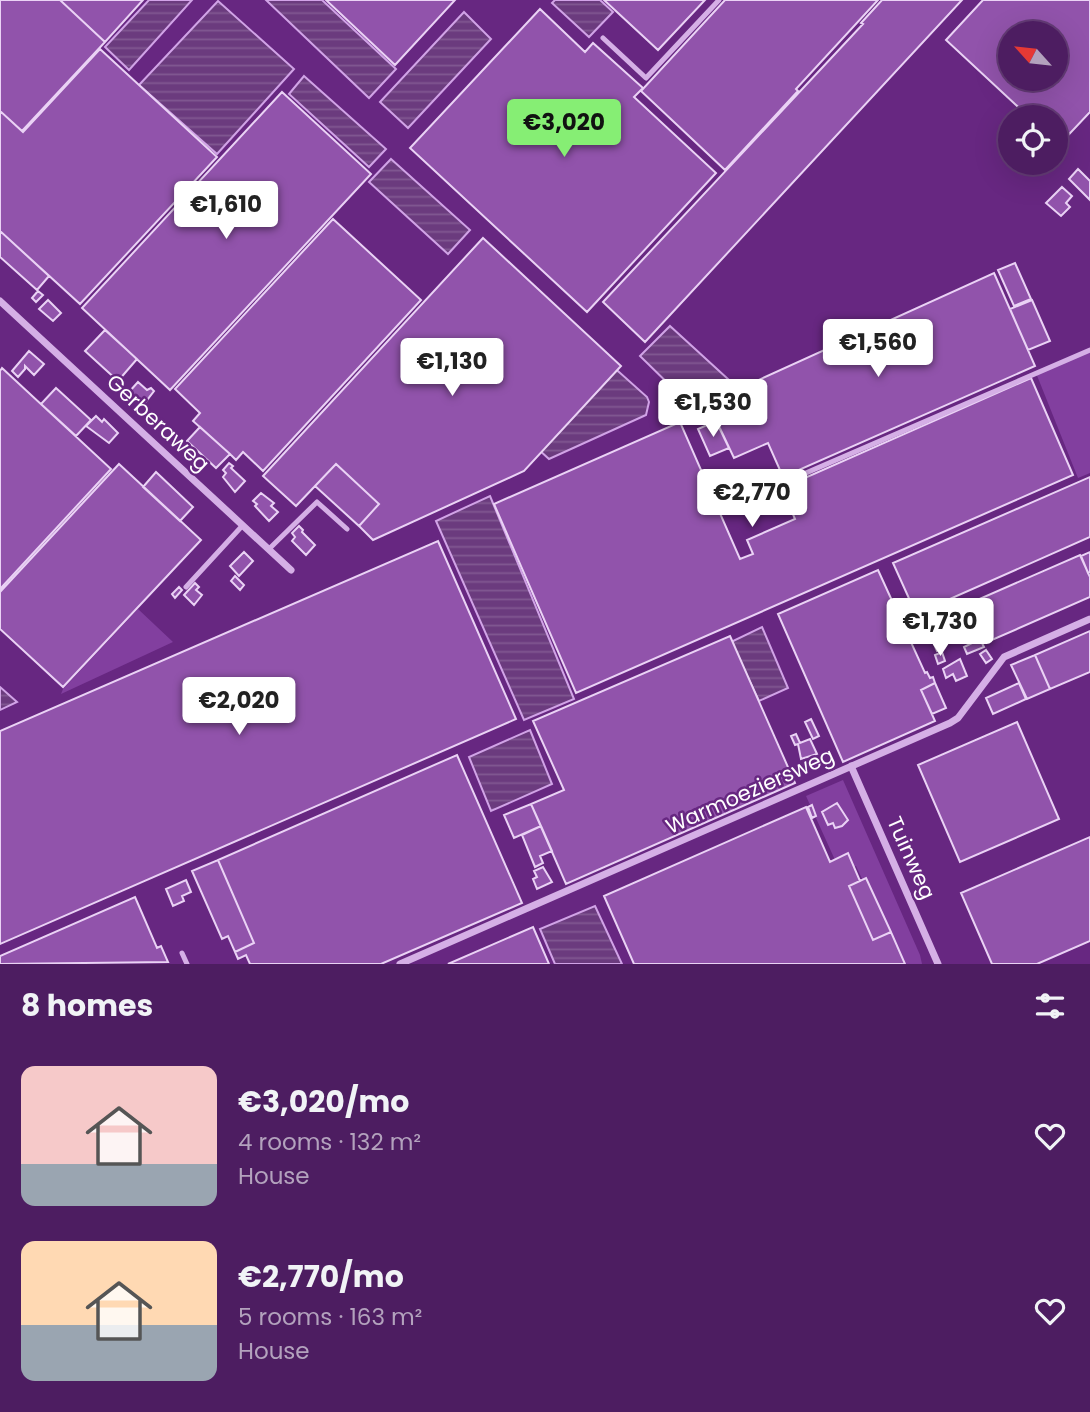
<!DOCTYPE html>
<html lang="en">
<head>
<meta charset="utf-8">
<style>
	body { margin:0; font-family:Poppins,sans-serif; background:#542667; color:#f1f3f6; height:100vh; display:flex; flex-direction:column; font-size:26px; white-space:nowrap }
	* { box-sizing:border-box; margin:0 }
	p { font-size:23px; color:#b3a2bd }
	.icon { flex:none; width:38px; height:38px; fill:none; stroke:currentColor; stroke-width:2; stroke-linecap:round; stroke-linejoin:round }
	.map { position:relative; height:964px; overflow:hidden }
	.details { display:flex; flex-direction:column; background:#4d1d61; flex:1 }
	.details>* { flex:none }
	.needle { width:46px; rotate:297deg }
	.tools { position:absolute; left:998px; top:21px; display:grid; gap:14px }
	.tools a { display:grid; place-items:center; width:70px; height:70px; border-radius:50%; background:#4d1d61; box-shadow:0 7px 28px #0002,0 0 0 2px #643b76; font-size:35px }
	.price { position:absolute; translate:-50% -60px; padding:0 16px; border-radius:7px; background:#fff; color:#222; font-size:23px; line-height:46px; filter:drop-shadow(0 2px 4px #0008) }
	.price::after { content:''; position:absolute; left:50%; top:42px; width:21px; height:16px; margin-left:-10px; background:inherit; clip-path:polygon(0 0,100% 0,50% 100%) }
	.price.active { background:#86ee74; color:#111 }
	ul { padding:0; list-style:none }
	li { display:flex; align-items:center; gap:21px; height:175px; padding:0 21px }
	li span { display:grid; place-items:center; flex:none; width:196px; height:140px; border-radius:14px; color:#555 }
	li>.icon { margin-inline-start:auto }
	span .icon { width:84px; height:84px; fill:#fffc; stroke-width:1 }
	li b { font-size:30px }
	h2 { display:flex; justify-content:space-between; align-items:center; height:84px; padding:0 21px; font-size:30px }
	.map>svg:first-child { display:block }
	.grass { fill:#823f9f }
	.water { fill:url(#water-rules); stroke:#d1a3e7; stroke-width:2 }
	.building { fill:#9153ab; stroke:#ead2f5; stroke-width:2; fill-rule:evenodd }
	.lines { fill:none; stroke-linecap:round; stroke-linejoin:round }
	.service { stroke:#d5afe6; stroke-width:5 }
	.minor { stroke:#d5afe6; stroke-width:7 }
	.labels { text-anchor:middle; stroke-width:5; stroke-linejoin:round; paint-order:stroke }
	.street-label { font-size:21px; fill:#fff; stroke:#672781 }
</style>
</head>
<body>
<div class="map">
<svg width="1090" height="964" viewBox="0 0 1090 964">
	<defs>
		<pattern id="water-rules" width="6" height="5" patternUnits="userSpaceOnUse" patternTransform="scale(1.75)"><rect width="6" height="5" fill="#6b3b7e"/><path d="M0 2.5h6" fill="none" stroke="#815891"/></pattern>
	</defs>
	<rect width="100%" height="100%" fill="#672781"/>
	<path class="grass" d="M1090 349V473L1078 478 1036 373Z
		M138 609 173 642 61 694 63 689Z
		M843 780 920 955 922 964H902L856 866 840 871 806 796Z"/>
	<path class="water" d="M149 0H192L129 70 105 47Z
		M266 0H322L396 69 369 98Z
		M555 0H600L613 12 589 37 552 3Z
		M218 1 294 69 217 154 139 85Z
		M464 12 491 39 408 128 380 102Z
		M304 76 386 149 369 167 289 94Z
		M391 159 470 230 448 254 369 182Z
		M670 326 729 380 685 400 640 356Z
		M590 346 647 397 649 402 646 415 549 459 514 427Z
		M490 496 574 699 524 720 436 521Z
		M762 627 788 688 759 701 731 642Z
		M0 687 17 702 0 710Z
		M530 730 552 784 491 811 469 757Z
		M595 906 622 964H555L540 929Z"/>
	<path class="building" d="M0 0H60L105 42 22 131 0 111Z
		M60 0H143L105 42Z
		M326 0H455L395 65Z
		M604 0H705L658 50Z
		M725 0H878L796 89 798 91 725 170 641 91Z
		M882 0H962L645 342 603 302 863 24 861 23Z
		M983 0H1090V112L1059 145 1055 142V117H1029L946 40ZM1010 33H1055V79H1010Z
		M540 9 585 52 593 43 643 88 634 97 716 173 587 312 410 148Z
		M100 49 217 157 80 304 0 231V111L23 132Z
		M282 92 371 174 170 390 82 308Z
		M1078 169 1090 181V200L1069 179Z
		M1062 187 1072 196 1066 203 1070 207 1061 216 1046 203Z
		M333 219 421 300 263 471 243 452 236 460 230 454 193 421 200 413 175 389Z
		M0 231 49 276 37 290 0 257Z
		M483 238 621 366 524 471 373 540 359 526 379 504 336 464 296 506 263 476Z
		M1015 263 1031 299 1014 306 998 270Z
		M994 273 1035 366 783 477 768 443 734 458 708 403Z
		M38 291 43 295 36 302 32 298Z
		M48 300 61 313 53 321 39 309Z
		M1032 300 1050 341 1028 350 1010 309Z
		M105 330 137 359 118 381 85 351Z
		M29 351 44 364 34 375 25 366V369L18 377 12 371Z
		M2 368 111 469 0 589V371Z
		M1031 378 1073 475 576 693 494 504 680 422 740 559 753 554 747 540 795 519 782 488Z
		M138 382 147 390 151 388 154 391 144 404 129 392Z
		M56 388 91 420 76 436 41 404Z
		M96 416 102 422 104 419 118 433 109 443 86 426Z
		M716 421 729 448 710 456 698 429Z
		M200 427 230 454 216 468 187 441Z
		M229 463 233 466 231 468 245 481 235 492 223 477 226 473 223 470Z
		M119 464 201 540 63 687 0 629V592Z
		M336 464 379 504 359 526 315 486Z
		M156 472 193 507 180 521 143 487Z
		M1090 477V537L916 614 893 563Z
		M261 493 274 503 271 506 278 512 269 521 255 506 257 504 253 501Z
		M299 526 303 530 302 532 315 545 306 555 292 541 295 537 292 533Z
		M438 541 516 719 0 944V731Z
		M244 552 253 561 239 576 230 566Z
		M1090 552V572L1088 573 1081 556Z
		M1080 555 1090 577V597L985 643 968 604Z
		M878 570 925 673 927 672 930 678 933 677 935 683 921 690 935 721 843 762 778 614Z
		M235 576 244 585 240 590 231 581Z
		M195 583 199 587 196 590 202 595 194 605 184 595Z
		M179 587 182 590 175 598 172 594Z
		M975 628 979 636 969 640 965 632Z
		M1090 631V672L1050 689 1035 655Z
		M730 636 795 783 566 884 531 804 564 790 533 721Z
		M980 639 984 647 967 654 964 647Z
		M940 640 944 648 937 651 933 642Z
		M986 650 992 659 986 663 980 654Z
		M942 652 945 661 938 664 935 655Z
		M1035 655 1050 689 1027 699 1011 665Z
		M960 659 967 676 956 681 953 674 946 678 943 669Z
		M935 683 946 708 932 714 921 690Z
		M1019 683 1026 699 993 714 986 698Z
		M811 719 819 736 813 739 805 722Z
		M1017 722 1059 819 960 862 918 765Z
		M796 734 800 743 810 739 817 754 801 759 798 744 795 745 791 736Z
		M457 755 522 903 381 964H250L246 955 238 959 235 952 254 943 218 860Z
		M837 803 848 820 842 826 835 828 833 823 828 825 822 812Z
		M531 804 541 826 514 838 504 815Z
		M812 805 816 816 812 818 808 807Z
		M806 807 830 862 848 853 860 881 849 886 873 940 891 932 905 964H634L604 896Z
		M541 826 552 851 540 856 543 863 535 867 522 835Z
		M1090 837V941L1037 964H992L961 893Z
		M218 860 254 943 235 952 228 936 222 939 192 871Z
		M543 867 552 882 537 889 533 879 537 877 534 871Z
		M866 878 891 932 873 940 849 886Z
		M186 880 191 892 182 896 184 901 173 906 166 889Z
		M135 897 157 948 161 946 168 962 0 964V956Z
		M533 927 549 964H448Z"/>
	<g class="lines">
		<path class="service" d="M603 38 646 78 719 0
			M748 498 1090 350
			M269 549 317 502 347 529
			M186 587 243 525
			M182 953 187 964"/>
		<path class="minor" d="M0 301 291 570
			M851 766 938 964
			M400 964 950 723 958 718 1004 657 1090 619"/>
	</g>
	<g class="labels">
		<g class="street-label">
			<text transform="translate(158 423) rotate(43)" y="7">Gerberaweg</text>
			<text transform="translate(750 791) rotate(-24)" y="7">Warmoeziersweg</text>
			<text transform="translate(911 858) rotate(66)" y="7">Tuinweg</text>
		</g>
	</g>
</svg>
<div class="tools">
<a><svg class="needle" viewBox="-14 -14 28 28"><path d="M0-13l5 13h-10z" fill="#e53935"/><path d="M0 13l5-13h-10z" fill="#b3a2bd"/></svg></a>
<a><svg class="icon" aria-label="locate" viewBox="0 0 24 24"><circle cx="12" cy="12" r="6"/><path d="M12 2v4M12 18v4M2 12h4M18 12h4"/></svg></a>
</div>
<b class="price active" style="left:564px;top:159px">€3,020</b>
<b class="price" style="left:226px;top:241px">€1,610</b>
<b class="price" style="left:878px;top:379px">€1,560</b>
<b class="price" style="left:452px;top:398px">€1,130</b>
<b class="price" style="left:713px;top:439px">€1,530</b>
<b class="price" style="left:752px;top:529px">€2,770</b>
<b class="price" style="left:940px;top:658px">€1,730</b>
<b class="price" style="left:239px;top:737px">€2,020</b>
</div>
<section class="details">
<h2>8 homes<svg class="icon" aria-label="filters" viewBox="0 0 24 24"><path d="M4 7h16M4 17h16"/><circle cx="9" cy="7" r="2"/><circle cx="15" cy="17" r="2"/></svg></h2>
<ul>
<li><span style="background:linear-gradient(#f6c9c9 70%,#9aa5b1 0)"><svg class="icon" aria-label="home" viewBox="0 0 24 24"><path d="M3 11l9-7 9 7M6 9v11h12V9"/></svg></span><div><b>€3,020/mo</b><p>4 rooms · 132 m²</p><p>House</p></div><svg class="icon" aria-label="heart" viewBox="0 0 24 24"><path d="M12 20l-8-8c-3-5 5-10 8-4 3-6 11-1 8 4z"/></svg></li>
<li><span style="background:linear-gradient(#ffd9b3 60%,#9aa5b1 0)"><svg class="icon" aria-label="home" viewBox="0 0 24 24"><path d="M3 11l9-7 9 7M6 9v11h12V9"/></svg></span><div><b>€2,770/mo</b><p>5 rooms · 163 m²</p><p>House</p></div><svg class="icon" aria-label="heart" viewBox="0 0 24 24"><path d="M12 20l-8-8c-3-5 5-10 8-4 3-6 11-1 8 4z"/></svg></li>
</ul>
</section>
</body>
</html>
